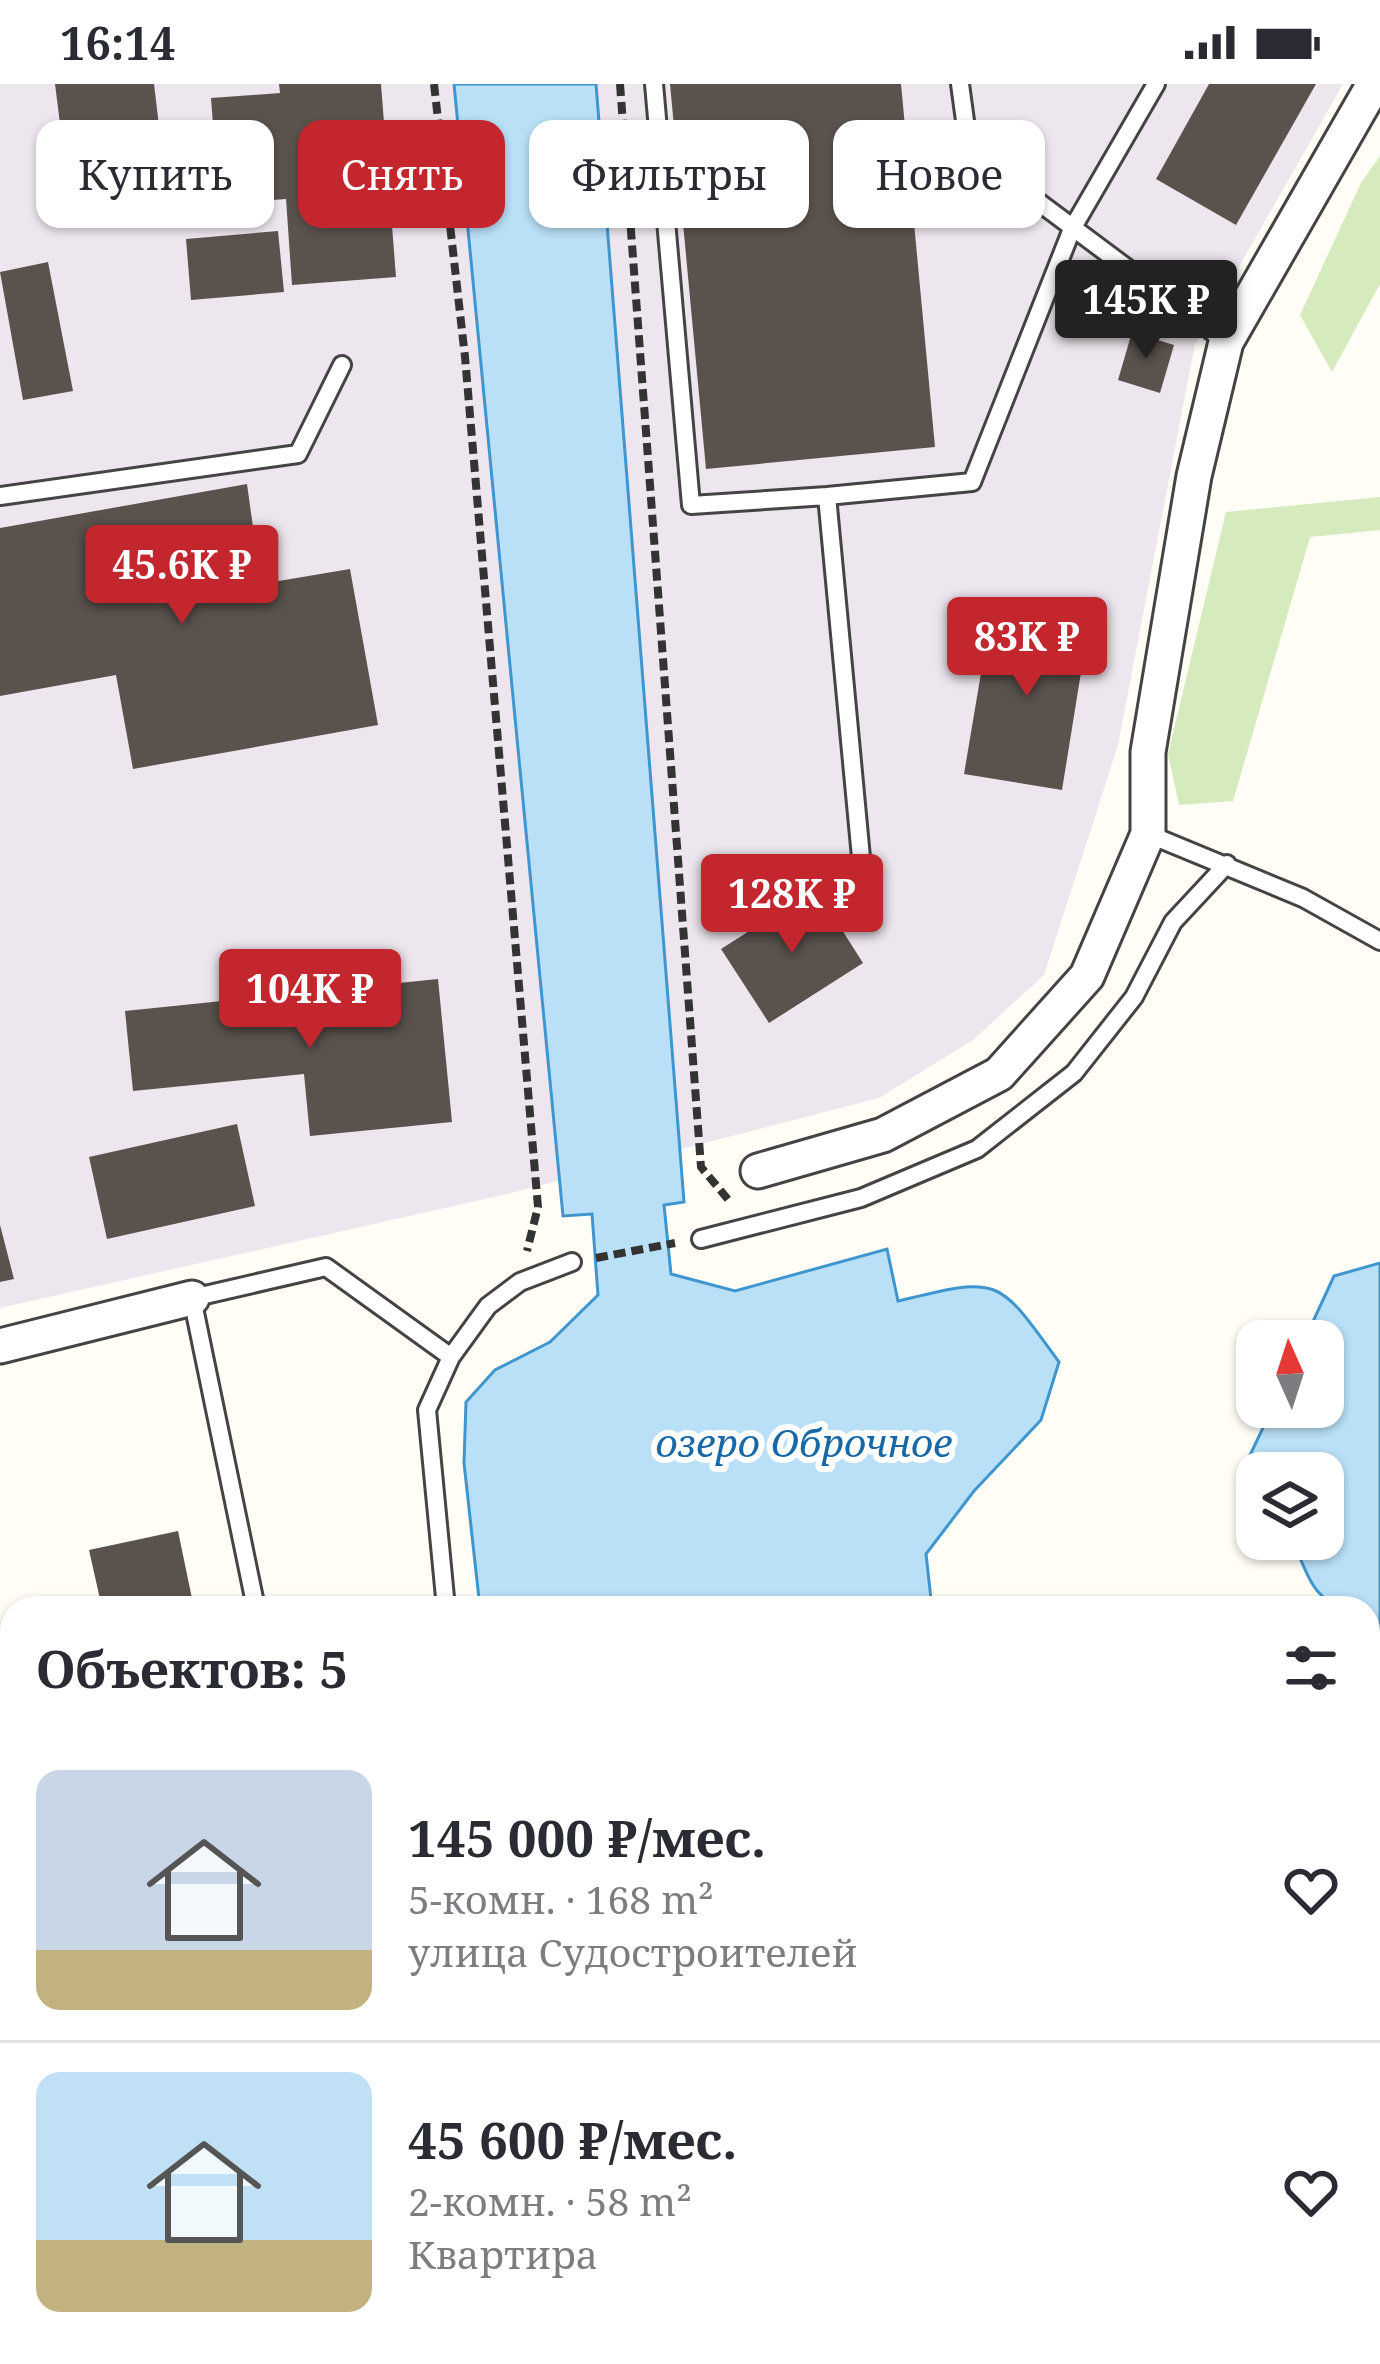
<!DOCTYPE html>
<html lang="ru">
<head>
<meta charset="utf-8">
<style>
	body { margin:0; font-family:"Noto Serif",serif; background:#f7f7f7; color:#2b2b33; height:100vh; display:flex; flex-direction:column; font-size:45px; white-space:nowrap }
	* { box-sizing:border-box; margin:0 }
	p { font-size:39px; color:#7c7c81 }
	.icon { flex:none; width:66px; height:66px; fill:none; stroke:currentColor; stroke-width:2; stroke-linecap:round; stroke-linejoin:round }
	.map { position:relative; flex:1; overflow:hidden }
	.details { position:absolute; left:0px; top:1512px; width:1380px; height:768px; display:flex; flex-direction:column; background:#fff; border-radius:36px 36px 0 0; box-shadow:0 3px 9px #0004 }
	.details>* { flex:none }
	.top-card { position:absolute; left:36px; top:36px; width:1308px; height:108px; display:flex; gap:24px }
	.needle { width:78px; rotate:357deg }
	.tools { position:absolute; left:1236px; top:1236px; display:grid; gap:24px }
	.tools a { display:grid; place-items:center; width:108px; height:108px; border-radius:24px; background:#fff; box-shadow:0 3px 9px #0004; font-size:60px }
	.price { position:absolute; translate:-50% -102px; padding:0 27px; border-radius:12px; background:#c4262e; color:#fff; font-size:39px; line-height:78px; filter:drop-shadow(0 3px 6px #0008) }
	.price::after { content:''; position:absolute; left:50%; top:72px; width:36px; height:27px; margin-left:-18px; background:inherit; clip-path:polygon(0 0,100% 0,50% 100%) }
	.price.current { background:#222; color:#fff }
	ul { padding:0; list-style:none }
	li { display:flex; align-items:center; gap:36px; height:300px; padding:0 36px }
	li+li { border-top:3px solid #e1e1e2 }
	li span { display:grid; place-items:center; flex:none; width:336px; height:240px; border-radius:24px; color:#555 }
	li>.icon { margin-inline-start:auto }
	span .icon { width:144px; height:144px; fill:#fffc; stroke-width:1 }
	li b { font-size:51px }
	h2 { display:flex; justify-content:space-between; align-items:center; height:144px; padding:0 36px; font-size:51px }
	.pill { padding:0 42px; border-radius:24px; background:#fff; box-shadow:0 3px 9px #0004; font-size:42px; line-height:108px }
	.pill.current { background:#c4262e; color:#fff }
	.status { display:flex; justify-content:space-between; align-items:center; height:84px; padding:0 60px; background:#fff; direction:ltr }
	.status svg { height:33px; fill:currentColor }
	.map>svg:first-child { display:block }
	.industrial { fill:#eee6ef }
	.green { fill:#d5ebbd }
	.water { fill:#b9e0f7; stroke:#3f96cf; stroke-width:3 }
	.building { fill:#5a524d }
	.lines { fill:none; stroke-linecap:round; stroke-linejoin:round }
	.lane-casing { stroke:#444; stroke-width:22 }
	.street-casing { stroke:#444; stroke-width:39 }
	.path { stroke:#333; stroke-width:8; stroke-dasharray:12 6; stroke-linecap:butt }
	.lane { stroke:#fff; stroke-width:16 }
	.street { stroke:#fff; stroke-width:33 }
	.labels { text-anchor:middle; stroke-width:12; stroke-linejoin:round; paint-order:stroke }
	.water-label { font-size:39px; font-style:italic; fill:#1768a6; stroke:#fff }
</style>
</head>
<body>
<div class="status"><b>16:14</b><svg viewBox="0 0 49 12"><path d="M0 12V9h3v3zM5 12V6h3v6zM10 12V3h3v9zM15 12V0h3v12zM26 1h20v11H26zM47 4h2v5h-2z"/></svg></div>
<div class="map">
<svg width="1380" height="2280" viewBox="0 0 1380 2280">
	<rect width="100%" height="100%" fill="#fffdf5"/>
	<path class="industrial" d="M0 0H1343L1195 260 1118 661 1044 891 973 956 879 1014 507 1110 0 1224Z"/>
	<path class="green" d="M1380 72V200L1332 288 1300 231 1361 99Z
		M1380 413V446L1310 453 1233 717 1179 721 1168 670 1226 428Z"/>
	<path class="water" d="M454 0H596L684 1118 664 1121 671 1190 735 1207 887 1165 898 1217C1000 1192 997 1192 1059 1278L1041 1336 974 1407 926 1470 932 1524H480L464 1379 466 1318 495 1286 550 1258 598 1211 592 1130 563 1132Z
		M1380 1179V1561L1368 1552V1524C1312 1524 1314 1501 1291 1455H1323V1389H1259L1250 1371 1273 1323H1323V1257H1304L1334 1192Z
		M563 2268H1327L1323 2280H564Z"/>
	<path class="building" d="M55 0H154L165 92 68 103Z
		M279 0H381L396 193 292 201 286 115 219 120 211 14 280 9Z
		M670 0H901L935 363 706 385Z
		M1209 0H1316L1236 141 1156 95Z
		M278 147 284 208 191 216 186 155Z
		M48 178 73 307 23 316 0 188Z
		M1132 248 1174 261 1160 309 1118 296Z
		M247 400 261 500 350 485 378 641 133 685 116 591 0 612V444Z
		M992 524 1089 539 1062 706 964 690Z
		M816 805 863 879 769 939 721 865Z
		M438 895 452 1038 310 1052 304 990 133 1007 125 927Z
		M237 1040 255 1122 107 1155 89 1073Z
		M0 1141 14 1195 0 1198Z
		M178 1447 194 1524H102L89 1466Z"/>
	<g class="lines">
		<g class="lane-casing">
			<path id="lane" d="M654 0 691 421 827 412
				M960 0 969 66 1226 258
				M0 412 298 370 342 281
				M1148 750 1303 814 1380 857
				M865 816 827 412 972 398 1072 145 1156 0
				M701 1155 861 1114 977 1065 1074 989 1134 913 1173 838 1227 780
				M256 1524 192 1214 326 1183 451 1273
				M446 1524 427 1326 451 1273 488 1222 520 1198 572 1178
				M298 2280 348 2268
				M532 2280V2268"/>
		</g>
		<g class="street-casing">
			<path id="street" d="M758 1087 883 1051 999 990 1087 892 1148 750V668L1194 392 1226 258 1374 0
				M0 1262 192 1214"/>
		</g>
		<path class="path" d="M434 0 465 273 538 1123 527 1167
			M620 0 701 1083 731 1119
			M596 1174 675 1159"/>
		<use href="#lane" class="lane"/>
		<use href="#street" class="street"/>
	</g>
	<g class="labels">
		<g class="water-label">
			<text x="804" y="1373">озеро Оброчное</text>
		</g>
	</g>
</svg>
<div class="tools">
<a><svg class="needle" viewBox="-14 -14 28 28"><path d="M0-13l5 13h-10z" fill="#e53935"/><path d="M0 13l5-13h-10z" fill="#7c7c81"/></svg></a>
<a><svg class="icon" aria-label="layers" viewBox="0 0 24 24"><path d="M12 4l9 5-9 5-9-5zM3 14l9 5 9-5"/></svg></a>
</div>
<b class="price current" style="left:1146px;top:278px">145K ₽</b>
<b class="price" style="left:182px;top:543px">45.6K ₽</b>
<b class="price" style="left:1027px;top:615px">83K ₽</b>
<b class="price" style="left:792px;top:872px">128K ₽</b>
<b class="price" style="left:310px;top:967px">104K ₽</b>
<div class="top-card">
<a class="pill">Купить</a>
<a class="pill current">Снять</a>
<a class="pill">Фильтры</a>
<a class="pill">Новое</a>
</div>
<section class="details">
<h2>Объектов: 5<svg class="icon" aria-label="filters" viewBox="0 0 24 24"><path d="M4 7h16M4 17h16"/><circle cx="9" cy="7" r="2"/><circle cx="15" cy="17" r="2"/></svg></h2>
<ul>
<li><span style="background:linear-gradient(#c9d6e8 75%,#c2b280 0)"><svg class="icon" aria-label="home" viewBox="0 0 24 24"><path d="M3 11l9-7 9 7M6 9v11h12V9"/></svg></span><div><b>145 000 ₽/мес.</b><p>5-комн. · 168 m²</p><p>улица Судостроителей</p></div><svg class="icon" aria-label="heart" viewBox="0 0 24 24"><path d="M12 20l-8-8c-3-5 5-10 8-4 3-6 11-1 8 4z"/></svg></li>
<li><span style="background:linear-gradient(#bfe0f5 70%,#c2b280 0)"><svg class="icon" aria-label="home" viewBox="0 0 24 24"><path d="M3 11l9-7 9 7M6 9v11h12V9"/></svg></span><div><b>45 600 ₽/мес.</b><p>2-комн. · 58 m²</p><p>Квартира</p></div><svg class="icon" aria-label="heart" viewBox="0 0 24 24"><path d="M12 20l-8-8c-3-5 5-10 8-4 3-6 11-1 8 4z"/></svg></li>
</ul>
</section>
</div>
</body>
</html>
